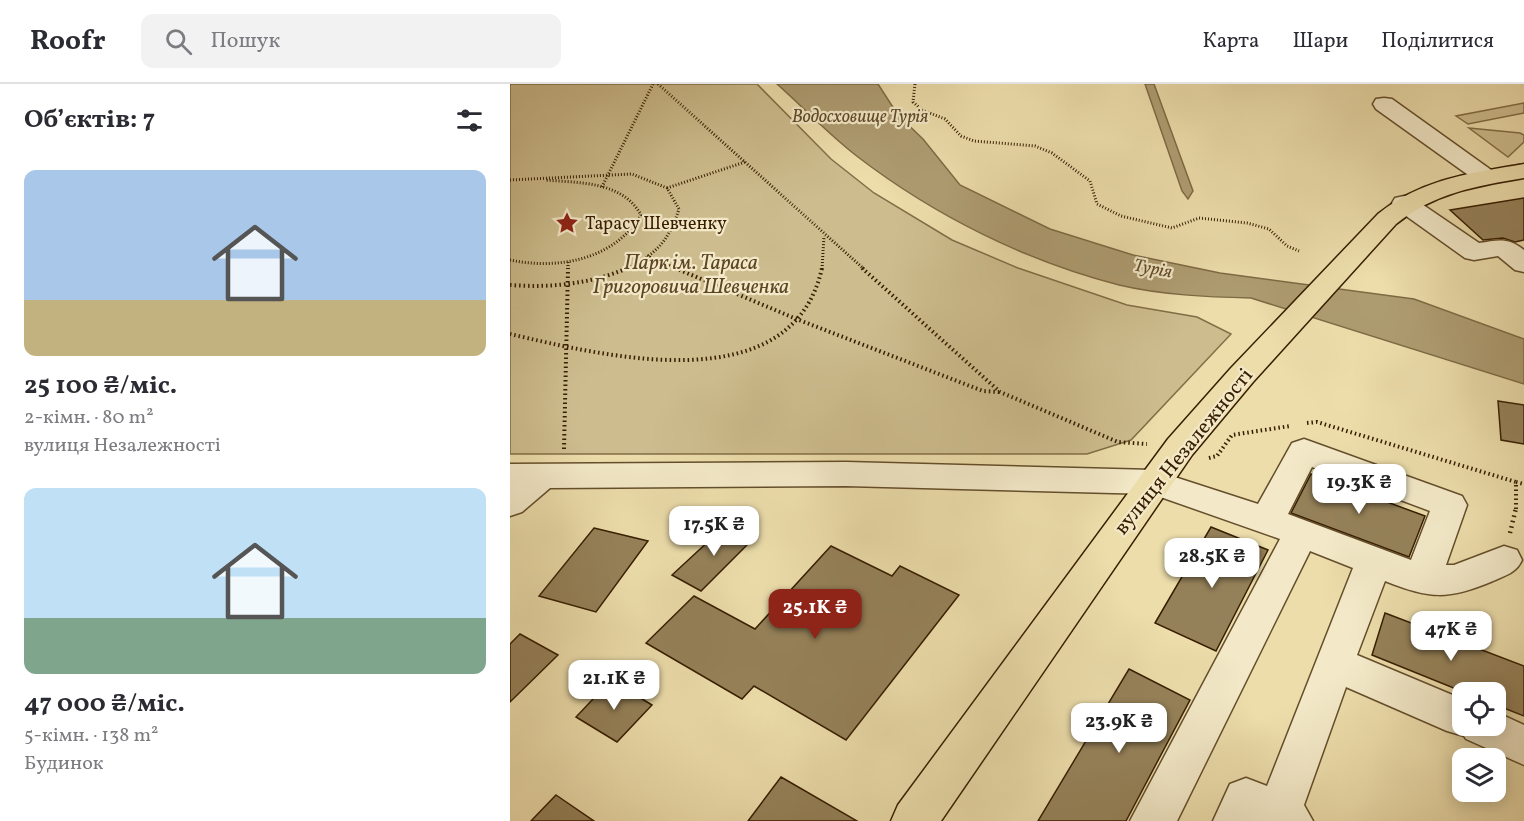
<!DOCTYPE html>
<html lang="uk">
<head>
<meta charset="utf-8">
<style>
	body { margin:0; font-family:Vollkorn,serif; background:#f2f2f3; color:#2b2b33; height:100vh; display:flex; flex-direction:column; font-size:22px; white-space:nowrap }
	* { box-sizing:border-box; margin:0 }
	p { font-size:20px; color:#7c7c81 }
	.icon { flex:none; width:33px; height:33px; fill:none; stroke:currentColor; stroke-width:2; stroke-linecap:round; stroke-linejoin:round }
	.map { position:relative; flex:1; overflow:hidden }
	.sheet { display:flex; flex-direction:column; background:#fff; width:510px }
	.sheet>* { flex:none }
	.tools { position:absolute; left:942px; top:598px; display:grid; gap:12px }
	.tools a { display:grid; place-items:center; width:54px; height:54px; border-radius:12px; background:#fff; box-shadow:0 3px 15px #0003; font-size:30px }
	.price { position:absolute; translate:-50% -51px; padding:0 14px; border-radius:12px; background:#fff; color:#222; font-size:20px; line-height:39px; filter:drop-shadow(0 2px 3px #0008) }
	.price::after { content:''; position:absolute; left:50%; top:36px; width:18px; height:14px; margin-left:-9px; background:inherit; clip-path:polygon(0 0,100% 0,50% 100%) }
	.price.on { background:#8f2418; color:#fff }
	ul { padding:0; list-style:none }
	li { display:grid; align-content:center; gap:12px; height:318px; padding:0 24px }
	li span { display:grid; place-items:center; height:186px; border-radius:12px; color:#555 }
	li>.icon { margin-inline-start:auto }
	span .icon { width:108px; height:108px; fill:#fffc; stroke-width:1 }
	li b { font-size:26px }
	h2 { display:flex; justify-content:space-between; align-items:center; height:72px; padding:0 24px; font-size:26px }
	header { display:flex; align-items:center; gap:36px; box-sizing:border-box; height:84px; padding:0 30px; background:#fff; border-bottom:2px solid #e1e1e2 }
	header strong { font-size:28px }
	nav { display:flex; gap:33px; margin-inline-start:auto; font-size:21px }
	.search { width:420px; height:54px; background:#f2f2f3; display:flex; align-items:center; gap:15px; box-sizing:border-box; padding:0 21px; border-radius:12px; color:#7c7c81; font-size:22px }
	main { display:flex; flex:1; min-height:0 }
	.map>svg:first-child { display:block }
	.green { fill:#cdbd8e; stroke:#826e47; stroke-width:1.5 }
	.water { fill:#ae9c71; stroke:#7e6a44; stroke-width:1.5 }
	.building { fill:#958159; stroke:#371e00; stroke-width:1.5 }
	.lines { fill:none; stroke-linecap:round; stroke-linejoin:round }
	.minor-casing { stroke:#644e2b; stroke-width:3 }
	.major-casing { stroke:#371e00; stroke-width:3 }
	.path-far2 { stroke:#371e00; stroke-width:3; stroke-dasharray:1 2; stroke-linecap:butt }
	.path-far1 { stroke:#371e00; stroke-width:4; stroke-dasharray:1.5 3; stroke-linecap:butt }
	.path { stroke:#371e00; stroke-width:4.5; stroke-dasharray:1.5 4; stroke-linecap:butt }
	.minor { fill:#f3e9c8; fill-rule:evenodd }
	.major { fill:#ecddab; fill-rule:evenodd }
	.labels { text-anchor:middle; stroke-width:4.5; stroke-linejoin:round; paint-order:stroke }
	.far-water-label { font-size:18px; font-style:italic; fill:#614a28; stroke:#f3e9c8 }
	.far-poi-label { font-size:18px; fill:#371e00; stroke:#f3e9c8; text-anchor:start }
	.park-label { font-size:21px; font-style:italic; fill:#5c4624; stroke:#f3e9c8 }
	.street-label { font-size:21px; fill:#371e00; stroke:#f3e9c8 }
</style>
</head>
<body>
<header>
<strong>Roofr</strong>
<div class="search"><svg class="icon" aria-label="search" viewBox="0 0 24 24"><circle cx="10" cy="10" r="6"/><path d="M15 15l6 6"/></svg>Пошук</div>
<nav><a>Карта</a><a>Шари</a><a>Поділитися</a></nav>
</header>
<main>
<section class="sheet">
<h2>Об’єктів: 7<svg class="icon" aria-label="filters" viewBox="0 0 24 24"><path d="M4 7h16M4 17h16"/><circle cx="9" cy="7" r="2"/><circle cx="15" cy="17" r="2"/></svg></h2>
<ul>
<li><span style="background:linear-gradient(#a9c7e8 70%,#c2b280 0)"><svg class="icon" aria-label="home" viewBox="0 0 24 24"><path d="M3 11l9-7 9 7M6 9v11h12V9"/></svg></span><div><b>25 100 ₴/міс.</b><p>2-кімн. · 80 m²</p><p>вулиця Незалежності</p></div></li>
<li><span style="background:linear-gradient(#bfe0f5 70%,#7fa58c 0)"><svg class="icon" aria-label="home" viewBox="0 0 24 24"><path d="M3 11l9-7 9 7M6 9v11h12V9"/></svg></span><div><b>47 000 ₴/міс.</b><p>5-кімн. · 138 m²</p><p>Будинок</p></div></li>
</ul>
</section>
<div class="map">
<svg width="1014" height="737" viewBox="0 0 1014 737">
	<rect width="100%" height="100%" fill="#ecddab"/>
	<filter id="stains"><feTurbulence type="fractalNoise" baseFrequency=".00333" numOctaves="4"/><feColorMatrix values="0 0 0 0 .2 0 0 0 0 .09 0 0 0 0 .02 0 0 0 .5 -.17"/></filter>
	<radialGradient id="worn" r=".72"><stop offset=".6" stop-color="#630" stop-opacity="0"/><stop offset="1" stop-color="#630" stop-opacity=".3"/></radialGradient>
	<path class="green" d="M0 0H247L321 75 364 109 442 156 508 184 617 221 687 233 721 250 621 356 577 370H0Z
		M1014 19V29L958 40 946 32Z
		M959 44 1010 49 1014 51V58L998 73Z"/>
	<path class="water" d="M267 0H368L388 31 413 55 450 101 540 145 623 171 710 189 904 215 1014 255V300L741 214C698 213 651 211 609 201 516 177 425 132 348 73 319 51 294 24 267 0Z
		M635 0H644L683 107 678 115 672 107Z"/>
	<path class="building" d="M1014 114V156L1005 158 993 154 973 156 940 126Z
		M988 317 1014 321V360L991 356Z
		M801 390 915 432 899 473 781 429Z
		M215 442H234L243 455 191 507 162 491Z
		M701 443 758 466 706 567 645 539Z
		M84 444 138 457 86 528 29 512Z
		M321 462 382 492 390 482 449 511 336 656 244 602 232 615 136 559 184 512 245 545Z
		M875 529 1014 582V632L986 621V609H956L862 571Z
		M10 550 48 571 0 618V560Z
		M619 585 680 616 616 737H528Z
		M101 596 142 621 107 658 66 633Z
		M271 693 347 737H238Z
		M46 711 84 737H21Z"/>
	<g class="lines">
		<g class="minor-casing">
			<path id="minor" d="M874 14 882 15 984 88 988 93 984 98H968L866 25 863 20 866 15Z
				M894 112 903 114 969 159C988 156 998 153 1014 166V188L1005 186 988 172 964 176 955 174 885 124 882 119 885 114Z
				M794 355 952 412 957 421 936 481H944L994 462 1007 466 1012 476C1006 489 996 491 983 497 938 516 920 515 875 497L847 571 952 615V642H986V628L1014 641V681L956 655 954 652 937 647 836 603 794 721 803 737H703L720 700 736 694 757 702 843 484 800 467 667 737H620L770 455 642 410 336 402 40 404 12 428 0 432V380L336 378 643 386 748 420 782 359ZM802 383 920 427 901 476 778 430Z"/>
		</g>
		<g class="major-casing">
			<path id="major" d="M1014 80V94C966 102 924 109 886 140L743 298 682 371 431 737H381L388 721 658 355 721 284 868 130C911 95 961 89 1014 80Z"/>
		</g>
		<path class="path-far2" d="M148 0 354 185
			M405 0 403 18 412 26 435 35 451 52 464 57 525 62 542 69 580 97 587 120 611 132 662 144 689 134 737 139 759 145 777 162 789 167
			M0 96 122 90 157 104 169 125C159 157 145 172 114 185
			M92 103 143 0
			M157 104 235 78
			M137 172 168 185
			M0 176C48 186 104 176 131 131 112 97 70 99 35 96
			M58 185V178
			M312 185 314 152"/>
		<path class="path-far1" d="M165 184 289 236 473 307 489 308
			M352 184 490 308 608 358 637 360
			M0 201C41 204 80 200 118 184
			M0 250C94 272 282 319 312 184
			M797 339 807 338 1006 398
			M54 365 58 184
			M699 374 707 372 722 351 780 342
			M1006 425V398L1014 400"/>
		<path class="path" d="M1000 449 1006 424"/>
		<use href="#minor" class="minor"/>
		<use href="#major" class="major"/>
	</g>
	<defs>
		<g id="sight-bare" transform="scale(1.8)"><path d="M0-6L1.8-2.2L6-1.7L2.9 1.2L3.7 5.4L0 3.3L-3.7 5.4L-2.9 1.2L-6-1.7L-1.8-2.2Z" fill="#8f2418" stroke="#f3e9c8" stroke-width="2.5" paint-order="stroke"/></g>
	</defs>
	<g fill-rule="evenodd">
		<use href="#sight-bare" x="57" y="139"/>
	</g>
	<g class="labels">
		<g class="far-water-label">
			<text x="350" y="38">Водосховище Турія</text>
			<text transform="translate(643 184) rotate(11)" y="6">Турія</text>
		</g>
		<g class="far-poi-label">
			<text x="75" y="145">Тарасу Шевченку</text>
		</g>
		<g class="park-label">
			<text x="181" y="185">Парк ім. Тараса<tspan x="181" dy="24">Григоровича Шевченка</tspan></text>
		</g>
		<g class="street-label">
			<text transform="translate(673 367) rotate(-51)" y="7">вулиця Незалежності</text>
		</g>
	</g>
	<rect width="100%" height="100%" filter="url(#stains)"/>
	<rect width="100%" height="100%" fill="url(#worn)"/>
</svg>
<div class="tools">
<a><svg class="icon" aria-label="locate" viewBox="0 0 24 24"><circle cx="12" cy="12" r="6"/><path d="M12 2v4M12 18v4M2 12h4M18 12h4"/></svg></a>
<a><svg class="icon" aria-label="layers" viewBox="0 0 24 24"><path d="M12 4l9 5-9 5-9-5zM3 14l9 5 9-5"/></svg></a>
</div>
<b class="price" style="left:849px;top:431px">19.3K ₴</b>
<b class="price" style="left:204px;top:473px">17.5K ₴</b>
<b class="price" style="left:702px;top:505px">28.5K ₴</b>
<b class="price on" style="left:305px;top:556px">25.1K ₴</b>
<b class="price" style="left:941px;top:578px">47K ₴</b>
<b class="price" style="left:104px;top:627px">21.1K ₴</b>
<b class="price" style="left:609px;top:670px">23.9K ₴</b>
</div>
</main>
</body>
</html>
